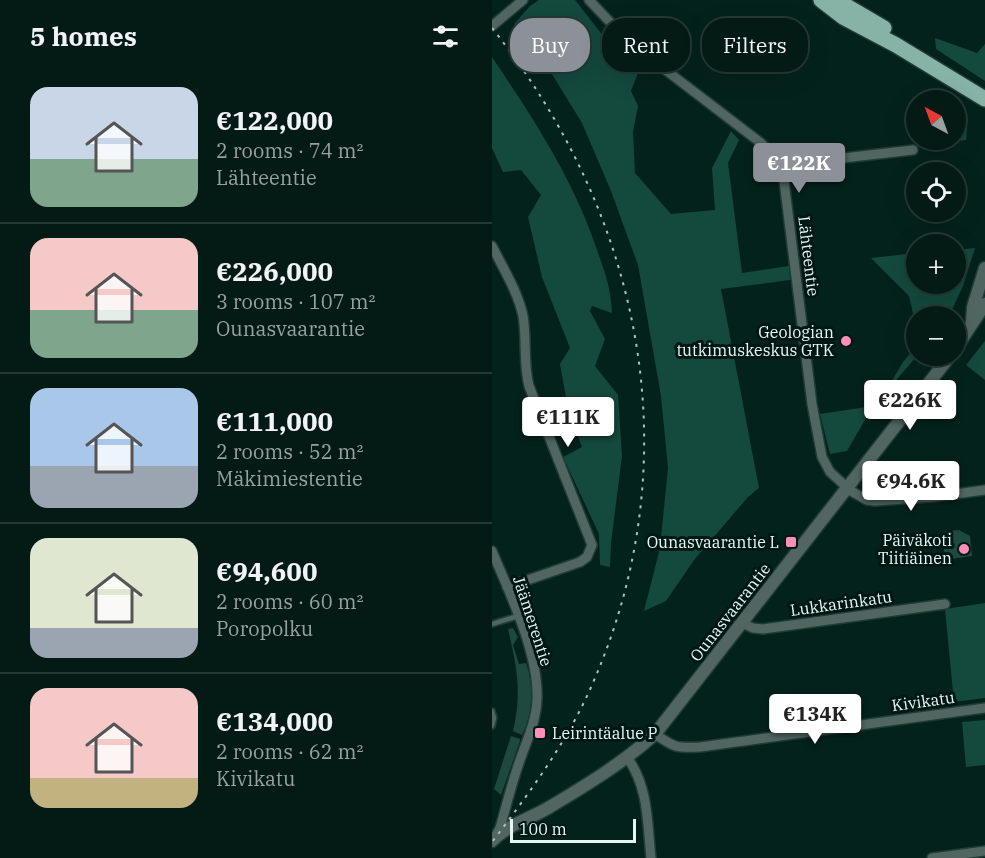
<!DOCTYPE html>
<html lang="en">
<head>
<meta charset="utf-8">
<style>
	body { margin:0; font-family:"IBM Plex Serif",serif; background:#0d231e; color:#f1f3f6; height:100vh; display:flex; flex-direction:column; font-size:22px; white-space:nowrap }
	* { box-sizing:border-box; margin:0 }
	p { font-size:20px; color:#97a1a0 }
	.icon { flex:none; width:33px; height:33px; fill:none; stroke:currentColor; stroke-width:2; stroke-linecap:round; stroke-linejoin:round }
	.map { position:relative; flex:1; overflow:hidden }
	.sheet { display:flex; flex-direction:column; background:#031a15; width:492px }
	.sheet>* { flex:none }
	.hud { position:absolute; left:18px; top:18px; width:384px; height:54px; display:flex; gap:12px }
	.needle { width:39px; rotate:319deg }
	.tools { position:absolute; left:414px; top:90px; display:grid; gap:12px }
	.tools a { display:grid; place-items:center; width:60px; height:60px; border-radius:50%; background:#031a15; box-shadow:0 6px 24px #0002,0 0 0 2px #243834; font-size:30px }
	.scale { position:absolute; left:18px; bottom:15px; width:126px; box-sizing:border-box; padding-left:6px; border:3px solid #e7f8f3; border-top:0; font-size:16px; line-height:21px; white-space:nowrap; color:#e7f8f3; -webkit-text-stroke:4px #001813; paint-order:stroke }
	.price { position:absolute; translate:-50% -51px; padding:0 14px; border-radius:6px; background:#fff; color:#222; font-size:20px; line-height:39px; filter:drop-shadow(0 2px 3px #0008) }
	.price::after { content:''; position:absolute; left:50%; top:36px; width:18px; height:14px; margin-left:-9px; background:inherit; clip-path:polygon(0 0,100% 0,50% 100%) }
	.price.active { background:#8c9099; color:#fff }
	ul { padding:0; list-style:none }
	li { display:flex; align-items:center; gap:18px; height:150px; padding:0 30px }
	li+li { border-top:2px solid #243834 }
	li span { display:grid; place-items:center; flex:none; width:168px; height:120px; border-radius:18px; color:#555 }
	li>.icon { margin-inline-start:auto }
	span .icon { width:72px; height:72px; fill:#fffc; stroke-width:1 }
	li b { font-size:26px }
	h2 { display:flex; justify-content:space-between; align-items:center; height:72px; padding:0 30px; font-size:26px }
	.pill { padding:0 21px; border-radius:24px; background:#031a15; box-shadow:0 6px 24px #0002,0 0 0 2px #243834; font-size:21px; line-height:54px }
	.pill.active { background:#8c9099; color:#fff }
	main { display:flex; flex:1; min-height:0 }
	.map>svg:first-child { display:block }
	.green { fill:#1d493f }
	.forest { fill:#14493e }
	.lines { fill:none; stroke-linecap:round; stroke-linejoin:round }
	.service-casing { stroke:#1f3c36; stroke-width:8 }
	.minor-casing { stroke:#1f3c36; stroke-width:12 }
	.tertiary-casing { stroke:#1f3c36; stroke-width:15 }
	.primary-casing { stroke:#1f3c36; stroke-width:18 }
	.service { stroke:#526661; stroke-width:4.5 }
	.minor { stroke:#526661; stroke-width:9 }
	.tertiary { stroke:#526661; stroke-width:12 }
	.primary { stroke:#87b3a7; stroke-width:15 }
	.rail { stroke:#aec2bd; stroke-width:2; stroke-dasharray:3 6; stroke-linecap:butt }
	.poi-dot { fill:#ff8eb9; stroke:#001813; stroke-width:2 }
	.labels { text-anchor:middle; stroke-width:6; stroke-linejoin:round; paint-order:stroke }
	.street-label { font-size:16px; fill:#e7f8f3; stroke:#001813 }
	.poi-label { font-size:16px; fill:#e7f8f3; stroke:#001813; text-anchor:end }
</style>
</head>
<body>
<main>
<section class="sheet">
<h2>5 homes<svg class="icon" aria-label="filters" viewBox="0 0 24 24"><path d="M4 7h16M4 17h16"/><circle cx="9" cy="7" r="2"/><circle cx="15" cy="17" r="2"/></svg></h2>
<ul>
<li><span style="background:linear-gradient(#c9d6e8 60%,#7fa58c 0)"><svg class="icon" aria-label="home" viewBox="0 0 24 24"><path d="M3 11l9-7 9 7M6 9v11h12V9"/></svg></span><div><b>€122,000</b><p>2 rooms · 74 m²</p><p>Lähteentie</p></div></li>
<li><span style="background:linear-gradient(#f6c9c9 60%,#7fa58c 0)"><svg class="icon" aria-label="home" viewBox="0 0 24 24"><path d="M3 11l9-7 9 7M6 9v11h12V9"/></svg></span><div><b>€226,000</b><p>3 rooms · 107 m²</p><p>Ounasvaarantie</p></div></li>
<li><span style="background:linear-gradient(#a9c7e8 65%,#9aa5b1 0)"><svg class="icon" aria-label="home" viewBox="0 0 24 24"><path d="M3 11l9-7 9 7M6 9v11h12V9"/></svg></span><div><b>€111,000</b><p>2 rooms · 52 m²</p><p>Mäkimiestentie</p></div></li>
<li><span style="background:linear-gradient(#dfe7d0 75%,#9aa5b1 0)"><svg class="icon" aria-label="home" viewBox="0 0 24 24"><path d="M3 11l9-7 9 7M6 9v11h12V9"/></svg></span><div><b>€94,600</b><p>2 rooms · 60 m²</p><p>Poropolku</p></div></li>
<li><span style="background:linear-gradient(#f6c9c9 75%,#c2b280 0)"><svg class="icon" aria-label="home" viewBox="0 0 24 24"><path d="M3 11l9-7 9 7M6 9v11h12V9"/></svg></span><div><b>€134,000</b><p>2 rooms · 62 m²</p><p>Kivikatu</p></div></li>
</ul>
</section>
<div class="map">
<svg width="493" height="858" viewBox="0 0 493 858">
	<rect width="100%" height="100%" fill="#04221c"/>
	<path class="green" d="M467 530 478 536 480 556 453 560 450 532Z
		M21 628 26 637 21 645 27 664 34 663C42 685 41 714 30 735L21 731C30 693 25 667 16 629Z
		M19 736 28 739V741L9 795 2 789Z"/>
	<path class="forest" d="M47 0H83L112 37 149 65 139 91 146 106 141 132 143 173 179 214 223 210 220 168 239 131 247 140 236 163 250 273 297 266 298 280 229 289 267 488 256 497 202 560 174 601 152 611 168 548 176 468 169 396 146 265 119 191 90 123 55 66 24 31 22 24 38 6Z
		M443 38 485 53 493 44V81L444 49Z
		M0 57C41 118 82 180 105 250 113 272 119 289 120 313L100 306 98 311 113 339 103 366 126 395 130 456 119 543 118 567 108 565 107 534 71 457 90 447 77 414 68 364 78 348 50 277 36 217 49 195 29 170 11 172 0 148Z
		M464 120 475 128 474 140 428 145V140H464Z
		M483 248 471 286 457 316H424V326L417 296 379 258 424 253V284H464V250Z
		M493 341V380L474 365Z
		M424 346 425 356 392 394 411 362Z
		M381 406 355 451 338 454 328 414Z
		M493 603V698L462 702 453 609Z
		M493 720V765L474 767 470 722Z"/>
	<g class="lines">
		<g class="service-casing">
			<path id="service" d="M0 624 26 616
				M0 711 2 718 0 726"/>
		</g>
		<g class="minor-casing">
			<path id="minor" d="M97 0 137 42 269 143 290 165 320 404 330 457 338 472 359 491 375 500 383 501 441 497 493 490
				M0 26 31 0
				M290 165 421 150
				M0 246C11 268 26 292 31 316 35 339 31 363 37 386L100 545 95 557 88 562 15 587
				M0 551C18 594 47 653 45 700 44 723 33 744 26 766 19 786 14 807 8 828L3 837
				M250 623 261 628 271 629 453 604
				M163 734C183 748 184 748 208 747L493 708
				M135 757C157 788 155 822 159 858
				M440 858 493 851"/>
		</g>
		<g class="tertiary-casing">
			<path id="tertiary" d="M480 323 481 307 493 268
				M464 348 493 304
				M0 841C15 825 37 819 56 808 93 786 131 763 163 734L458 356"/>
		</g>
		<g class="primary-casing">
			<path id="primary" d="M329 0 351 17 404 45 493 99
				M335 0 346 1 392 28"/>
		</g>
		<use href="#service" class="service"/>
		<use href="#minor" class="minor"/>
		<use href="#tertiary" class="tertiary"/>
		<use href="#primary" class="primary"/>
		<path class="rail" d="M0 28C149 215 199 454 103 678 78 738 39 791 0 842"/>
	</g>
	<g class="poi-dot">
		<circle cx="354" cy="341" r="6"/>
		<rect x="293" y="536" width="12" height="12" rx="3"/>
		<circle cx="472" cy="549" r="6"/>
		<rect x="42" y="727" width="12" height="12" rx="3"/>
	</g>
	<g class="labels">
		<g class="street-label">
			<text transform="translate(317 256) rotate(83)" y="6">Lähteentie</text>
			<text transform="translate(349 603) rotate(-8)" y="6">Lukkarinkatu</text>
			<text transform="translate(238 612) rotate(-52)" y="6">Ounasvaarantie</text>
			<text transform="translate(41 621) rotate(72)" y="6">Jäämerentie</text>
			<text transform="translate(431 701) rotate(-8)" y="6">Kivikatu</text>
		</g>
		<g class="poi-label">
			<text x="342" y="338">Geologian<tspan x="342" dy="18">tutkimuskeskus GTK</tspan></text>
			<text x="460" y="546">Päiväkoti<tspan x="460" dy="18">Tiitiäinen</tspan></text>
			<text x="287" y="548">Ounasvaarantie L</text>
			<text x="60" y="739" text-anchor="start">Leirintäalue P</text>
		</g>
	</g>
</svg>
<div class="tools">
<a><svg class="needle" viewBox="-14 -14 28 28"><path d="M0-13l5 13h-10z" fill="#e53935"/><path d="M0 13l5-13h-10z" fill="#97a1a0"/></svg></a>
<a><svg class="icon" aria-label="locate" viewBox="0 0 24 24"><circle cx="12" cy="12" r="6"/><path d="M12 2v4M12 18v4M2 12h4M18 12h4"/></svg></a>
<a>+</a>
<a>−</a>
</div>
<div class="scale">100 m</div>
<b class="price active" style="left:307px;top:194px">€122K</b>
<b class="price" style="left:418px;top:431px">€226K</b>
<b class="price" style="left:76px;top:448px">€111K</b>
<b class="price" style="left:419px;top:512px">€94.6K</b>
<b class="price" style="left:323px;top:745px">€134K</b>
<div class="hud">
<a class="pill active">Buy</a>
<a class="pill">Rent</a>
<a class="pill">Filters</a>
</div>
</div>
</main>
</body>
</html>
